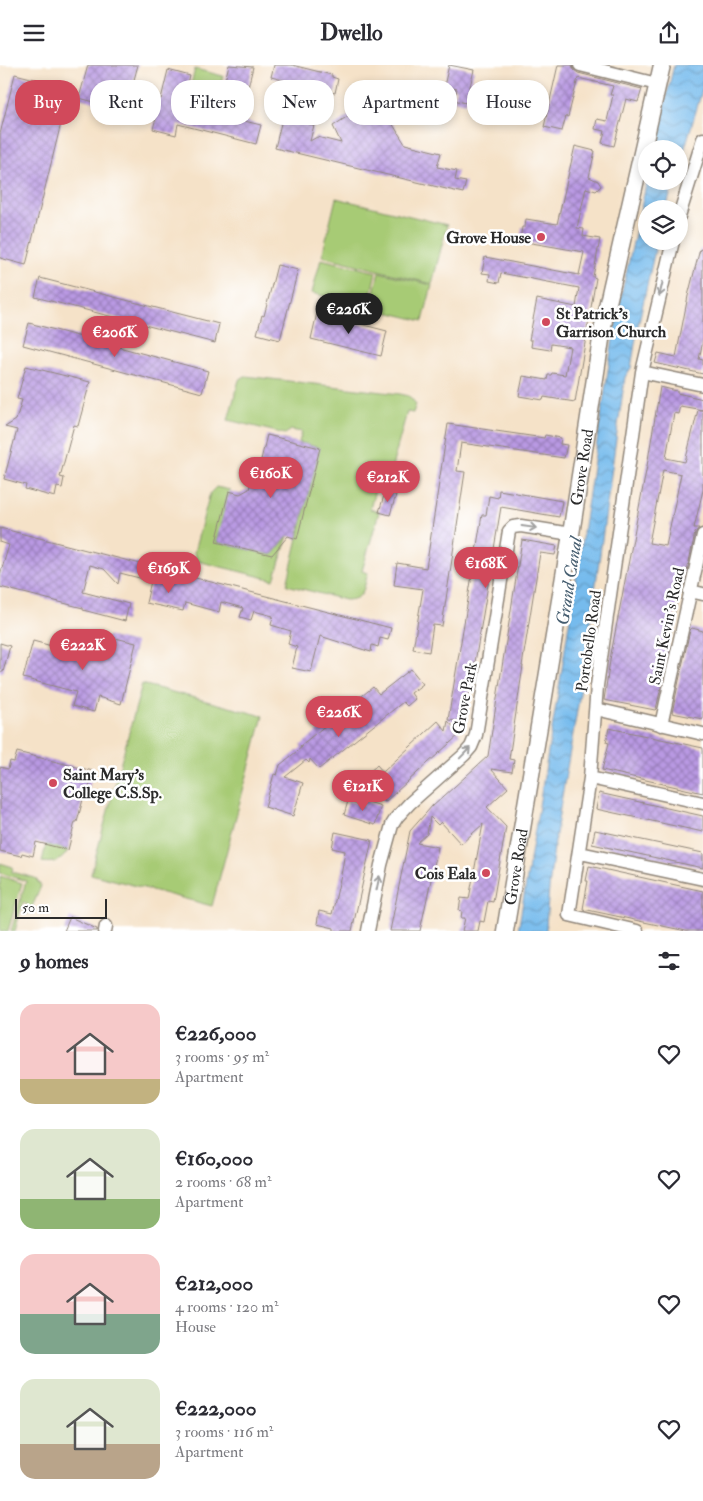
<!DOCTYPE html>
<html lang="en">
<head>
<meta charset="utf-8">
<style>
	body { margin:0; font-family:"IM FELL Double Pica",serif; background:#f2f2f3; color:#2b2b33; height:100vh; display:flex; flex-direction:column; font-size:19px; white-space:nowrap }
	* { box-sizing:border-box; margin:0 }
	p { font-size:16px; color:#7c7c81 }
	.icon { flex:none; width:28px; height:28px; fill:none; stroke:currentColor; stroke-width:2; stroke-linecap:round; stroke-linejoin:round }
	.map { position:relative; height:866px; overflow:hidden }
	.sheet { display:flex; flex-direction:column; background:#fff; flex:1 }
	.sheet>* { flex:none }
	.guide { position:absolute; left:15px; top:15px; width:674px; height:45px; display:flex; gap:10px }
	.buttons { position:absolute; left:638px; top:75px; display:grid; gap:10px }
	.buttons a { display:grid; place-items:center; width:50px; height:50px; border-radius:50%; background:#fff; box-shadow:0 2px 8px #0003; font-size:25px }
	.scale { position:absolute; left:15px; bottom:12px; width:92px; box-sizing:border-box; padding-left:5px; border:2px solid #2b2b2b; border-top:0; font-size:14px; line-height:18px; white-space:nowrap; color:#2b2b2b; -webkit-text-stroke:4px #fff; paint-order:stroke }
	.price { position:absolute; translate:-50% -42px; padding:0 11px; border-radius:18px; background:#d1495b; color:#fff; font-size:16px; line-height:32px; filter:drop-shadow(0 1px 2px #0008) }
	.price::after { content:''; position:absolute; left:50%; top:30px; width:15px; height:11px; margin-left:-8px; background:inherit; clip-path:polygon(0 0,100% 0,50% 100%) }
	.price.selected { background:#222; color:#fff }
	ul { padding:0; list-style:none }
	li { display:flex; align-items:center; gap:15px; height:125px; padding:0 20px }
	li span { display:grid; place-items:center; flex:none; width:140px; height:100px; border-radius:15px; color:#555 }
	li>.icon { margin-inline-start:auto }
	span .icon { width:60px; height:60px; fill:#fffc; stroke-width:1 }
	li b { font-size:21px }
	h2 { display:flex; justify-content:space-between; align-items:center; height:60px; padding:0 20px; font-size:21px }
	.pill { padding:0 18px; border-radius:20px; background:#fff; box-shadow:0 2px 8px #0003; font-size:18px; line-height:45px }
	.pill.selected { background:#d1495b; color:#fff }
	header { display:flex; justify-content:space-between; align-items:center; height:65px; padding:0 20px; background:#fff; font-size:22px; font-weight:700 }
	.map>svg:first-child { display:block }
	.grass { fill:#a7cb74; stroke:#697b50 }
	.water { fill:url(#water-waves); stroke:#50738c }
	.building { fill:url(#building-cross-hatch); fill-rule:evenodd }
	.lines { fill:none; stroke-linecap:round; stroke-linejoin:round }
	.minor-casing { stroke:#90867a; stroke-width:15 }
	.major-casing { stroke:#90867a; stroke-width:19 }
	.minor { stroke:#fff; stroke-width:12 }
	.major { stroke:#fff; stroke-width:16 }
	.oneway { stroke:#a0a0a0 }
	.poi-dot { fill:#d1495b; stroke:#fff; stroke-width:2 }
	.labels { text-anchor:middle; stroke-width:5; stroke-linejoin:round; paint-order:stroke }
	.poi-label { font-size:16px; font-weight:bold; fill:#2b2b2b; stroke:#fff; text-anchor:end }
	.street-label { font-size:16px; fill:#2b2b2b; stroke:#fff }
	.water-label { font-size:18px; font-style:italic; fill:#455d6f; stroke:#fff }
</style>
</head>
<body>
<header><svg class="icon" aria-label="menu" viewBox="0 0 24 24"><path d="M4 6h16M4 12h16M4 18h16"/></svg>Dwello<svg class="icon" aria-label="share" viewBox="0 0 24 24"><path d="M12 15V3M7 8l5-5 5 5M5 13v7h14v-7"/></svg></header>
<div class="map">
<svg width="703" height="866" viewBox="0 0 703 866">
	<defs>
		<pattern id="water-waves" width="16" height="10" patternUnits="userSpaceOnUse" patternTransform="scale(1.25)"><rect width="16" height="10" fill="#76bbed"/><path d="M0 5q4-4 8 0t8 0" fill="none" stroke="#6198c0"/></pattern>
		<pattern id="building-cross-hatch" width="8" height="8" patternUnits="userSpaceOnUse" patternTransform="scale(1.25)"><rect width="8" height="8" fill="#b999e3"/><path d="M0 0l8 8M0 8l8-8" fill="none" stroke="#977db8"/></pattern>
	</defs>
	<rect width="100%" height="100%" fill="#fff"/>
	<filter id="ink" filterUnits="userSpaceOnUse"><feTurbulence type="fractalNoise" baseFrequency=".02" numOctaves="2"/><feDisplacementMap in="SourceGraphic" scale="10" xChannelSelector="R" yChannelSelector="G"/><feConvolveMatrix kernelMatrix="1 2 1 2 8 2 1 2 1" color-interpolation-filters="sRGB"/></filter>
	<filter id="wash" filterUnits="userSpaceOnUse"><feTurbulence type="fractalNoise" baseFrequency=".0096" numOctaves="4" result="noise"/><feDisplacementMap in="SourceGraphic" scale="20" xChannelSelector="R" yChannelSelector="G"/><feGaussianBlur stdDeviation="1.12" result="paint"/><feColorMatrix in="noise" values="0 0 0 0 0 0 0 0 0 0 0 0 0 0 0 0 0 1.4 0 .05"/><feComposite in="paint" operator="in"/></filter>
	<g filter="url(#wash)">
		<rect width="100%" height="100%" fill="#f5e2c8"/>
		<path class="grass" d="M195 4 223 11 214 45 186 38Z
			M336 133 447 160 432 219 322 191Z
			M321 194 376 207 368 242 312 228Z
			M379 207 432 220 423 256 370 243Z
			M245 311 400 329 409 331 416 339 413 348 407 347 385 427 375 425 370 444 379 447 362 506 368 508C363 524 365 535 345 535L287 520 319 383 299 377 302 367 291 365 285 369 228 355 239 315Z
			M216 422 230 425 216 477 272 490 288 471 274 515 197 496 194 487 210 428Z
			M142 619 263 651 212 841 91 809Z
			M46 779 68 785C63 796 53 799 42 797Z
			M0 798 13 802 12 807 35 813 41 821 29 849 24 847 27 839 23 837 15 866H11L26 816 0 808Z
			M0 811 22 818 8 866H0Z"/>
		<path class="water" d="M674 0H703V23L679 102V84H654Z
			M647 116H674L666 144H646V176H657L638 261 631 303 625 312C610 413 597 515 582 616 569 698 550 781 546 864V866H518L561 610 613 273 618 244Z"/>
		<g id="blocks">
			<path class="building" d="M88 0H138L131 26 161 34 168 5 190 11 183 40 216 49 229 0 253 2 240 55 261 60 256 79 178 59 176 70 153 64 156 53 79 33Z
				M274 0H292L332 10V12L338 14 335 28 317 24 309 59 314 60 310 76 317 72 341 78 333 61 366 39 373 51 384 45 405 79 441 88 437 102 457 106 455 115 466 117 463 128 275 83 291 17 271 12Z
				M449 0 474 5 466 38 454 35 457 24 444 21Z
				M558 0H572L574 5 578 8 642 24 638 37 626 34 614 81 602 78 605 66 595 64 597 54 607 56 613 30H610L613 21 578 13 568 52 566 51 562 66 544 62Z
				M15 9 43 16 39 31 66 38 26 200 0 193V69Z
				M575 81 595 86 589 112 598 116 601 121 596 126 586 123 577 163 584 164 583 171 600 174 593 212 596 213 575 337 544 332 543 335 519 331 523 311 547 315 548 310H551L552 308 565 310 570 282 551 279 550 285 531 282 532 275H529L537 234 576 242 579 223 501 208 499 218 489 216 490 209 482 208 485 192 579 210 584 187 520 176 522 162H525L526 154 557 159Z
				M700 184 703 185V276L699 294 703 295V309L655 298 658 288 676 292 688 231Z
				M277 200 298 205 280 275 257 269 262 250 264 251Z
				M40 213 219 259 215 278 35 232Z
				M317 248 387 266 381 291 311 274Z
				M29 258 208 306 202 328 23 280Z
				M26 301 90 317 78 361 74 360 60 412 64 413 62 423 57 422 55 432 25 424 26 420 4 414 17 365 5 362 16 355 22 335 17 334Z
				M660 322 677 326V328L703 334V345L680 341 678 349 674 348 666 393 685 397 698 345H703V425L694 463H699L695 468 687 506H685L679 528 667 585 670 583 656 644 655 645 604 635 611 589 647 401ZM663 405 681 409 666 481 649 478Z
				M448 359 544 373 545 370 561 373 560 379 567 380 564 393 461 378 457 406 465 407 442 561 433 560 429 587 413 584 423 524 394 520 397 498 426 503Z
				M267 370 320 383 297 474 288 471 272 490 216 477 229 426 240 429 249 424 253 410 258 407Z
				M499 425 562 436 559 452 501 442 465 657 448 655 482 450H486L489 431 498 433Z
				M385 427 396 430 390 450 379 447Z
				M0 463 391 563 388 575 380 573 378 582 372 580 371 587 320 571 311 607 292 603 297 582 288 579 291 566 271 560 273 551 254 546 251 555 240 552 243 543 221 537 219 547 185 538 183 546 146 538 151 516 120 508 118 519 104 504 90 500 83 527 129 539 125 556 83 545V543L0 522V510L9 480 0 477Z
				M522 475 557 481 555 490 540 488 522 601H523L509 694 514 695 512 707 491 704 508 723 487 742 506 762 493 837 488 836 484 857 480 856 478 866H462L465 853H461L462 846 459 845 461 833 469 834 483 759 461 779 441 757 438 760 430 752 427 769 417 778 438 782 420 866H390L410 766 433 740 432 742 488 691Z
				M692 563 703 566V654L672 648 690 565Z
				M107 571 136 578 121 639 98 632 94 647 72 641 76 627 23 613 33 576 101 594Z
				M0 578 10 581 3 607H0Z
				M411 604 423 619 411 628 415 634 407 641 403 637 319 704 310 694 309 698 306 695 285 712 303 718 293 751 265 742 274 709 277 710 280 700 302 682 300 681 373 622 379 629Z
				M438 656 446 666 448 656 460 669 385 737 373 725 377 721 366 710 377 700 383 707Z
				M609 663 703 683V728L602 705 609 678 606 677Z
				M17 687 93 706 88 727H85L77 757H75L68 785 36 777 33 791 22 788 21 791 0 786V702L8 704 10 696 14 697Z
				M599 728 703 751V767L596 744Z
				M348 736 363 741 365 736 381 741 375 760 344 750Z
				M595 765 703 788V803L592 779Z
				M335 767 372 775 352 866H334V863L317 859 319 846 332 849 342 805 345 786 332 783Z
				M589 801 703 826V866H686L583 844 588 816H586Z
				M70 852 97 864V866H64Z"/>
		</g>
	</g>
	<g filter="url(#ink)">
		<use href="#blocks" fill-opacity="0" stroke="#90867a" stroke-width="1"/>
		<g class="lines">
			<g class="minor-casing">
				<path id="minor" d="M580 0 657 19
					M679 151 703 74
					M642 307 703 320
					M690 526 703 529
					M596 644 703 669
					M661 660 703 470
					M590 713 703 738
					M580 788 703 814
					M105 866 106 861
					M368 866 381 800 392 760 397 752 410 738 464 690 471 682 476 670 509 466 513 462 521 461 571 469
					M637 866 569 850 590 713 597 621 642 307 673 176"/>
			</g>
			<g class="major-casing">
				<g id="major">
					<path id="s1" d="M505 866 571 469 604 255 662 0"/>
				</g>
			</g>
			<use href="#minor" class="minor"/>
			<use href="#major" class="major"/>
		</g>
		<defs><path id="oneway-shaft" d="M-6 0H5M1.5-3L5.5 0L1.5 3" fill="none" stroke-width="1.6" stroke-linecap="round" stroke-linejoin="round" transform="scale(1.25)"/></defs>
		<g class="oneway">
			<use href="#oneway-shaft" transform="translate(661 224) rotate(103)"/>
			<use href="#oneway-shaft" transform="translate(529 462) rotate(8)"/>
			<use href="#oneway-shaft" transform="translate(465 688) rotate(-46)"/>
			<use href="#oneway-shaft" transform="translate(378 818) rotate(-78)"/>
		</g>
	</g>
	<g class="poi-dot">
		<circle cx="541" cy="172" r="5"/>
		<circle cx="546" cy="257" r="5"/>
		<circle cx="53" cy="718" r="5"/>
		<circle cx="486" cy="808" r="5"/>
	</g>
	<g class="labels">
		<g class="poi-label">
			<text x="531" y="178">Grove House</text>
			<text x="556" y="254" text-anchor="start">St Patrick's<tspan x="556" dy="18">Garrison Church</tspan></text>
			<text x="63" y="715" text-anchor="start">Saint Mary's<tspan x="63" dy="18">College C.S.Sp.</tspan></text>
			<text x="476" y="814">Cois Eala</text>
		</g>
		<g class="street-label">
			<text dy="6" stroke="none"><textPath href="#s1" startOffset="470">Grove Road</textPath></text>
			<text transform="translate(666 561) rotate(-78)" y="6">Saint Kevin's Road</text>
			<text transform="translate(588 576) rotate(-82)" y="6">Portobello Road</text>
			<text transform="translate(464 633) rotate(-79)" y="6">Grove Park</text>
			<text dy="6" stroke="none"><textPath href="#s1" startOffset="65">Grove Road</textPath></text>
		</g>
		<g class="water-label">
			<text transform="translate(569 516) rotate(-81)" y="6">Grand Canal</text>
		</g>
	</g>
</svg>
<div class="buttons">
<a><svg class="icon" aria-label="locate" viewBox="0 0 24 24"><circle cx="12" cy="12" r="6"/><path d="M12 2v4M12 18v4M2 12h4M18 12h4"/></svg></a>
<a><svg class="icon" aria-label="layers" viewBox="0 0 24 24"><path d="M12 4l9 5-9 5-9-5zM3 14l9 5 9-5"/></svg></a>
</div>
<div class="scale">50 m</div>
<b class="price selected" style="left:349px;top:270px">€226K</b>
<b class="price" style="left:115px;top:293px">€206K</b>
<b class="price" style="left:271px;top:434px">€160K</b>
<b class="price" style="left:388px;top:438px">€212K</b>
<b class="price" style="left:486px;top:524px">€168K</b>
<b class="price" style="left:169px;top:529px">€169K</b>
<b class="price" style="left:83px;top:606px">€222K</b>
<b class="price" style="left:339px;top:673px">€226K</b>
<b class="price" style="left:363px;top:747px">€121K</b>
<div class="guide">
<a class="pill selected">Buy</a>
<a class="pill">Rent</a>
<a class="pill">Filters</a>
<a class="pill">New</a>
<a class="pill">Apartment</a>
<a class="pill">House</a>
</div>
</div>
<section class="sheet">
<h2>9 homes<svg class="icon" aria-label="filters" viewBox="0 0 24 24"><path d="M4 7h16M4 17h16"/><circle cx="9" cy="7" r="2"/><circle cx="15" cy="17" r="2"/></svg></h2>
<ul>
<li><span style="background:linear-gradient(#f6c9c9 75%,#c2b280 0)"><svg class="icon" aria-label="home" viewBox="0 0 24 24"><path d="M3 11l9-7 9 7M6 9v11h12V9"/></svg></span><div><b>€226,000</b><p>3 rooms · 95 m²</p><p>Apartment</p></div><svg class="icon" aria-label="heart" viewBox="0 0 24 24"><path d="M12 20l-8-8c-3-5 5-10 8-4 3-6 11-1 8 4z"/></svg></li>
<li><span style="background:linear-gradient(#dfe7d0 70%,#8fb573 0)"><svg class="icon" aria-label="home" viewBox="0 0 24 24"><path d="M3 11l9-7 9 7M6 9v11h12V9"/></svg></span><div><b>€160,000</b><p>2 rooms · 68 m²</p><p>Apartment</p></div><svg class="icon" aria-label="heart" viewBox="0 0 24 24"><path d="M12 20l-8-8c-3-5 5-10 8-4 3-6 11-1 8 4z"/></svg></li>
<li><span style="background:linear-gradient(#f6c9c9 60%,#7fa58c 0)"><svg class="icon" aria-label="home" viewBox="0 0 24 24"><path d="M3 11l9-7 9 7M6 9v11h12V9"/></svg></span><div><b>€212,000</b><p>4 rooms · 120 m²</p><p>House</p></div><svg class="icon" aria-label="heart" viewBox="0 0 24 24"><path d="M12 20l-8-8c-3-5 5-10 8-4 3-6 11-1 8 4z"/></svg></li>
<li><span style="background:linear-gradient(#dfe7d0 65%,#b9a48a 0)"><svg class="icon" aria-label="home" viewBox="0 0 24 24"><path d="M3 11l9-7 9 7M6 9v11h12V9"/></svg></span><div><b>€222,000</b><p>3 rooms · 116 m²</p><p>Apartment</p></div><svg class="icon" aria-label="heart" viewBox="0 0 24 24"><path d="M12 20l-8-8c-3-5 5-10 8-4 3-6 11-1 8 4z"/></svg></li>
</ul>
</section>
</body>
</html>
